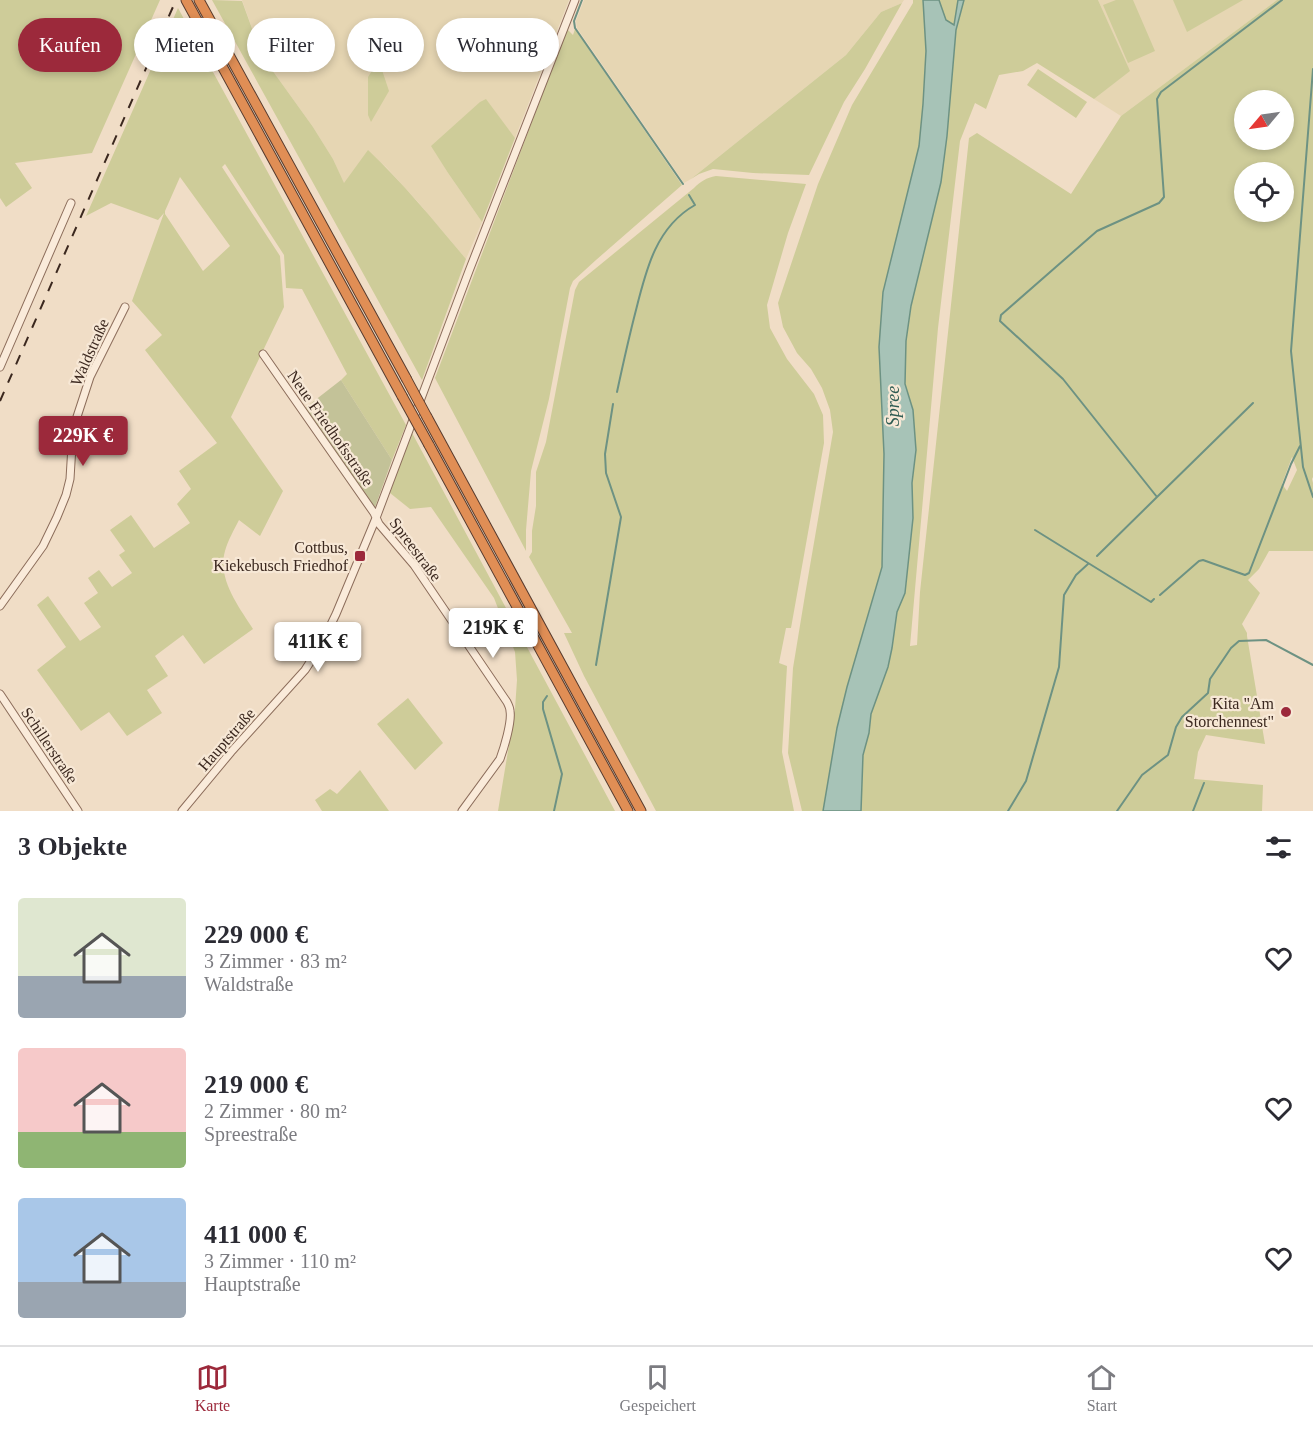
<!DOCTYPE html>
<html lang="de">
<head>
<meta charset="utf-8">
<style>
	body { margin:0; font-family:"Times New Roman",serif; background:#f2f2f3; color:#2b2b33; height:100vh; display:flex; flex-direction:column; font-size:22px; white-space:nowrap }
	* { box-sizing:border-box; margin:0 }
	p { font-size:20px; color:#7c7c81 }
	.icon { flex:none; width:33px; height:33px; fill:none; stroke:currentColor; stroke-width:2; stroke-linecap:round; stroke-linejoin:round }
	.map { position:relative; height:811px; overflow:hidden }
	.drawer { display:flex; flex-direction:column; background:#fff; flex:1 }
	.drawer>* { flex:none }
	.banner { position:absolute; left:18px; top:18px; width:600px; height:54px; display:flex; gap:12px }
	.needle { width:39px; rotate:241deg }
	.fabs { position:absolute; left:1234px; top:90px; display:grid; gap:12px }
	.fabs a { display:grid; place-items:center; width:60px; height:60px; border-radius:50%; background:#fff; box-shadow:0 3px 9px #0003; font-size:30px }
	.price { position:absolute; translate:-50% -51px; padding:0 14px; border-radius:6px; background:#fff; color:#222; font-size:20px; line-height:39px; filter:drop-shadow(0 2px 3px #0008) }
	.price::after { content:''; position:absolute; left:50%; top:36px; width:18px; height:14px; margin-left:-9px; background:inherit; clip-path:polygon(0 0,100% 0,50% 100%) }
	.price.active { background:#9c293b; color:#fff }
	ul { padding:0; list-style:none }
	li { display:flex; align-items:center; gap:18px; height:150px; padding:0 18px }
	li span { display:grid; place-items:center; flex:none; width:168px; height:120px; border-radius:6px; color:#555 }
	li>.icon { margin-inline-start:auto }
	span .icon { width:72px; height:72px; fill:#fffc; stroke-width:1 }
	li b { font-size:26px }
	h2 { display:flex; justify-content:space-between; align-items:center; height:72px; padding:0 18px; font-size:26px }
	.chip { padding:0 21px; border-radius:27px; background:#fff; box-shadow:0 3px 9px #0003; font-size:21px; line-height:54px }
	.chip.active { background:#9c293b; color:#fff }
	.menu { display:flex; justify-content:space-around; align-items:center; height:84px; border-top:2px solid #e1e1e2; background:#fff; font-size:16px; color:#7c7c81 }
	.menu a { display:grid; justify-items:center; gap:3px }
	.menu .active { color:#9c293b }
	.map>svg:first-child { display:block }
	.farmland { fill:#e6d6b3 }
	.green { fill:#cecc99; fill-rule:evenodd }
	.cemetery { fill:#c3c298 }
	.water { fill:#a7c3b7; stroke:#6d9283; stroke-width:1.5 }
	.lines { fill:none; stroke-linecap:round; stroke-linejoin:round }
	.stream { stroke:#6d9283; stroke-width:2 }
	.minor-casing { stroke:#8c6d5b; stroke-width:9 }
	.highway-casing { stroke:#593c2f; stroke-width:11 }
	.minor { stroke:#faebda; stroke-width:7 }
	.highway { stroke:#e08e55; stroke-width:9 }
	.rail { stroke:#3b281f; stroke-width:2; stroke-dasharray:10 10; stroke-linecap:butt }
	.highway-bridge-casing { stroke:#593c2f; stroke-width:11; stroke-linecap:butt }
	.highway-bridge { stroke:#e08e55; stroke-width:9 }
	.poi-dot { fill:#9c293b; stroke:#f7e8d6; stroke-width:2 }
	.labels { text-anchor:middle; stroke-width:4.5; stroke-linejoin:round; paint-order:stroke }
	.street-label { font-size:16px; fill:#3b281f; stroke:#f7e8d6 }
	.poi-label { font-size:16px; fill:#3b281f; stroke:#f7e8d6; text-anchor:end }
	.water-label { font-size:18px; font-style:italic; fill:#2e5b52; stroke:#f7e8d6 }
</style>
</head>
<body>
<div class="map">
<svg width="1313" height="811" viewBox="0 0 1313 811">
	<rect width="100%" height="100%" fill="#f0ddc6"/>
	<path class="farmland" d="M242 0H569L515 138 486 100 432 146 448 173 482 222 466 259 418 202 386 167 368 151 344 184 333 159 313 127 262 56Z
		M584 0H904L902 3 881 12 846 55 691 179 684 183 577 28 576 21Z
		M1098 0H1277L1121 116 1094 99 1129 71Z"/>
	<path class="green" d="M0 0H160L92 153 15 163 32 188 6 207 0 198Z
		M212 0 242 1 262 56 313 127 333 159 344 183 368 150C404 184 435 222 466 259L422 380Z
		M913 0H923L926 51 923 104 919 146 883 292 879 347 884 454 882 567 847 687 837 728 823 811H802L788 753 793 668 805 595 833 432 830 410 822 388 811 369 797 353 783 327 778 303 818 184 852 105 913 3Z
		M939 0H958L954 25 946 21Z
		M964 0H1098L1130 71 1094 99 1037 63 1023 71 999 75 986 109 975 103 960 141 938 328 910 646 917 645 920 592 969 138 977 133 1071 194 1121 116 1277 0H1313V477L1312 479 1313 483V551H1269L1259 569 1248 580 1260 593 1242 624 1247 633V636L1265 744 1206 735 1198 752 1194 779 1263 785 1262 811H861L863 755 869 733 871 714 888 667 892 648 897 612 905 593 913 518 912 483 916 450 913 410 905 384 906 341 911 306 941 182 947 136 956 30ZM1245 100H1284V140H1245ZM1245 172H1284V212H1245ZM1292 457 1297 470 1287 491 1282 484Z
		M1116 0H1133L1155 51 1128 63 1103 5Z
		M1173 0H1243L1187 32Z
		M902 3 865 69 844 102 809 175 753 173 713 169 699 174 691 179 846 55 881 12Z
		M178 8 406 425 392 460 341 380 347 374 302 289 286 288 284 255 225 164 222 167 280 256 284 307 231 417 283 491 260 536 239 520C234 530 228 540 225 551 217 579 239 607 253 629L204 664 183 635 155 656 168 676 147 690 162 713 127 736 109 712 81 731 37 670 66 647 37 605 48 596 80 641 101 627 84 603 98 593 88 578 99 570 112 587 132 573 119 555 125 551 110 530 131 515 154 548 190 523 177 504 191 489 179 471 217 443 145 350 162 335 132 301 164 213 158 220 111 203 86 216ZM180 177 230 246 203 271 165 214V211Z
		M567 29 573 35 575 29 682 185 596 260 573 281 570 288 549 399 531 471 526 530V551L435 378Z
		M375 66 382 70 389 91 371 122 368 115V77Z
		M1038 69 1087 102 1076 118 1027 85Z
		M486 99 515 138 482 222 448 173 431 146 480 102Z
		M716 176 806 184 788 233 767 305 770 328 787 359 814 394 823 415 824 443 791 628H786L779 663 787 666 782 752 794 811H656L584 676 564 633H572L529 557 532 552V531L536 506V472L546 442 575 290 579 282 694 188C701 181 706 178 716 176Z
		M411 431 615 811H498L515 709 517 680 515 652 494 598 431 507 410 509 390 493Z
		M408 698 443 743 415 770 377 724Z
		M360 770 389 811H322L315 800 330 789 337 794Z"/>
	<path class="cemetery" d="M341 380 392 460 374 510 305 408Z"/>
	<path class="water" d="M923 0H939L946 20 954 25 958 0H964L956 30 947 136 941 182 911 306 906 341 905 384 913 410 916 450 912 483 913 518 905 593 897 612 892 648 888 667 871 714 869 733 863 755 861 811H823L837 728 847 687 882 567 884 454 879 347 883 292 919 146 923 104 926 51Z"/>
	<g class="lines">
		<path class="stream" d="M582 0 574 21 575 28 683 184
			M1313 69 1291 351 1303 467 1313 497
			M617 392C623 364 629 337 636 310 646 270 656 227 695 205L689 195
			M1157 497 1253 403
			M1035 530 1151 602 1154 599
			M1097 556 1157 497 1063 379 1000 321 1001 315 1097 231 1159 203 1164 197 1157 99 1161 92 1282 0
			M1160 595 1199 561 1203 560 1245 575 1249 573 1291 464 1300 446
			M596 665 621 517 606 473 605 454 613 404
			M547 696 543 702V709L562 774 554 811
			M1008 811 1026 781 1059 667 1064 595 1076 575 1088 564
			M1117 811 1142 775 1168 755 1176 727 1182 717 1208 693 1210 679 1231 648 1239 641 1266 640 1313 665
			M1193 811 1204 783"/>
		<g class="minor-casing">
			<path id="minor" d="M263 354 374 513 379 524 414 565 507 702C508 704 510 708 510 711 512 722 504 748 500 759L462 811
				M0 367 71 203
				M0 606 43 546 57 517 66 495 70 479 73 429 90 377 125 307
				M0 694 78 811
				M182 811 231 752 305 670 321 645 336 614 376 518 469 271 575 0"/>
		</g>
		<g class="highway-casing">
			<path id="highway" d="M186 0 402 396
				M199 0 406 378
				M427 417 641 811
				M429 445 628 811"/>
		</g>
		<use href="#minor" class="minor"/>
		<use href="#highway" class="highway"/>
		<path class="rail" d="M0 401 176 0"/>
		<g class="highway-bridge-casing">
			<path id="highway-bridge" d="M406 378 427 417
				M402 396 429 445"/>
		</g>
		<use href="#highway-bridge" class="highway-bridge"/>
	</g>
	<g class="poi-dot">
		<rect x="354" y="550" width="12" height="12" rx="3"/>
		<circle cx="1286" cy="712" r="6"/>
	</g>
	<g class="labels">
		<g class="street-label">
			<text transform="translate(89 352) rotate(-66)" y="6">Waldstraße</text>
			<text transform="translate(331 428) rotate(55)" y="6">Neue Friedhofsstraße</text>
			<text transform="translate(416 549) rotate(53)" y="6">Spreestraße</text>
			<text transform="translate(226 739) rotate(-49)" y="6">Hauptstraße</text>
			<text transform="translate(50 745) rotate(56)" y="6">Schillerstraße</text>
		</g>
		<g class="poi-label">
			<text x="348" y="553">Cottbus,<tspan x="348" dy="18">Kiekebusch Friedhof</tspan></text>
			<text x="1274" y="709">Kita "Am<tspan x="1274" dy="18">Storchennest"</tspan></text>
		</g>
		<g class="water-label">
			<text transform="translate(893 406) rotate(-90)" y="6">Spree</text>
		</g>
	</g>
</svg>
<div class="fabs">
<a><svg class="needle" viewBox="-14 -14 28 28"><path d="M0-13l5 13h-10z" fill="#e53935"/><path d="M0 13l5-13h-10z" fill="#7c7c81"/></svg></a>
<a><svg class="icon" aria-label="locate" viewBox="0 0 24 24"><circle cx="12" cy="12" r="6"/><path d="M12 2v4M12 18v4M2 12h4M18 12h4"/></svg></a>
</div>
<b class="price active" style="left:83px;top:467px">229K €</b>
<b class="price" style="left:493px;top:659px">219K €</b>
<b class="price" style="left:318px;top:673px">411K €</b>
<div class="banner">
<a class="chip active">Kaufen</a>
<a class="chip">Mieten</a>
<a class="chip">Filter</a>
<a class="chip">Neu</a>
<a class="chip">Wohnung</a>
</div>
</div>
<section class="drawer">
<h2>3 Objekte<svg class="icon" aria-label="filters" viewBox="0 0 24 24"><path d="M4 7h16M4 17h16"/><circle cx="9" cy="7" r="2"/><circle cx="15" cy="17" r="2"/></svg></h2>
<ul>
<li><span style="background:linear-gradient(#dfe7d0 65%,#9aa5b1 0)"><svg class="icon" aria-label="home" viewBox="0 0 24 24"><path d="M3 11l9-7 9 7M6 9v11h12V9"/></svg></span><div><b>229 000 €</b><p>3 Zimmer · 83 m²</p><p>Waldstraße</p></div><svg class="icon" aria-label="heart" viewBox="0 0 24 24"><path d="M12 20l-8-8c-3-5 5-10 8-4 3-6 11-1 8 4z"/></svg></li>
<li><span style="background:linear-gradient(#f6c9c9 70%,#8fb573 0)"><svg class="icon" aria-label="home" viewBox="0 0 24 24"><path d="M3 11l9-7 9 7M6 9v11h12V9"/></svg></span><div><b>219 000 €</b><p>2 Zimmer · 80 m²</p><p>Spreestraße</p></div><svg class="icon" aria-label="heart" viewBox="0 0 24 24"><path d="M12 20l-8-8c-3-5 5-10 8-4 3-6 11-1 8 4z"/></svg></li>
<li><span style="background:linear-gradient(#a9c7e8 70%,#9aa5b1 0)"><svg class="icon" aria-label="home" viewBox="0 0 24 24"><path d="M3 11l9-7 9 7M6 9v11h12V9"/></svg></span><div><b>411 000 €</b><p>3 Zimmer · 110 m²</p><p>Hauptstraße</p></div><svg class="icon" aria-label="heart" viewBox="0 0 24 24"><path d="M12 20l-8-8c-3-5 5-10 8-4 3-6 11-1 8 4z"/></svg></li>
</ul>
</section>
<nav class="menu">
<a class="active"><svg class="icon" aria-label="map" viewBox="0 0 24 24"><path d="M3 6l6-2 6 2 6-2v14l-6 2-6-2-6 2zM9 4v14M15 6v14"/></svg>Karte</a>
<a><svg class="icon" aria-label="saved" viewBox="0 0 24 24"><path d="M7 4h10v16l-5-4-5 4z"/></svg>Gespeichert</a>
<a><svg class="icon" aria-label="home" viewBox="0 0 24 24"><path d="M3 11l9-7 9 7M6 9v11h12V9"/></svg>Start</a>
</nav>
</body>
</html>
